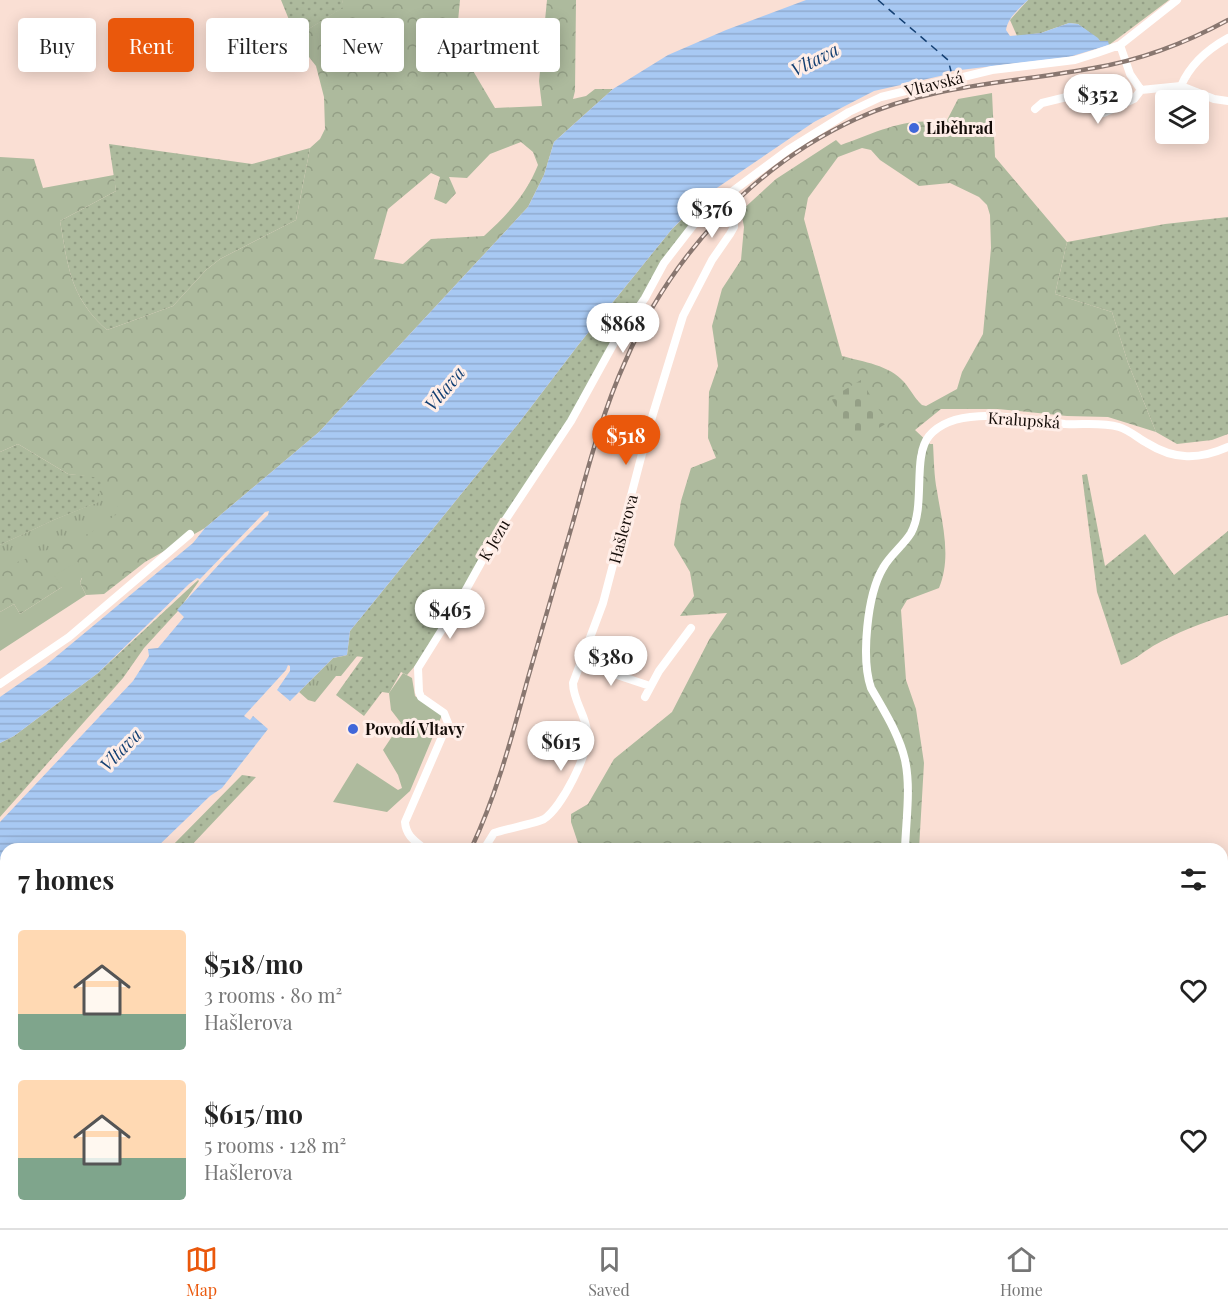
<!DOCTYPE html>
<html lang="en">
<head>
<meta charset="utf-8">
<style>
	body { margin:0; font-family:"Playfair Display",serif; background:#f6f6f6; color:#222; height:100vh; display:flex; flex-direction:column; font-size:22px; white-space:nowrap }
	* { box-sizing:border-box; margin:0 }
	p { font-size:20px; color:#767676 }
	.icon { flex:none; width:33px; height:33px; fill:none; stroke:currentColor; stroke-width:2; stroke-linecap:round; stroke-linejoin:round }
	.map { position:relative; flex:1; overflow:hidden }
	.side { position:absolute; left:0px; top:843px; width:1228px; height:386px; display:flex; flex-direction:column; background:#fff; border-radius:18px 18px 0 0; box-shadow:0 3px 15px #0003 }
	.side>* { flex:none }
	.top-card { position:absolute; left:18px; top:18px; width:600px; height:54px; display:flex; gap:12px }
	.fabs { position:absolute; left:1155px; top:90px; display:grid; gap:12px }
	.fabs a { display:grid; place-items:center; width:54px; height:54px; border-radius:6px; background:#fff; box-shadow:0 3px 15px #0003; font-size:30px }
	.price { position:absolute; translate:-50% -51px; padding:0 14px; border-radius:21px; background:#fff; color:#222; font-size:20px; line-height:39px; filter:drop-shadow(0 2px 3px #0008) }
	.price::after { content:''; position:absolute; left:50%; top:36px; width:18px; height:14px; margin-left:-9px; background:inherit; clip-path:polygon(0 0,100% 0,50% 100%) }
	.price.selected { background:#ea580c; color:#fff }
	ul { padding:0; list-style:none }
	li { display:flex; align-items:center; gap:18px; height:150px; padding:0 18px }
	li span { display:grid; place-items:center; flex:none; width:168px; height:120px; border-radius:6px; color:#555 }
	li>.icon { margin-inline-start:auto }
	span .icon { width:72px; height:72px; fill:#fffc; stroke-width:1 }
	li b { font-size:26px }
	h2 { display:flex; justify-content:space-between; align-items:center; height:72px; padding:0 18px; font-size:26px }
	.chip { padding:0 21px; border-radius:6px; background:#fff; box-shadow:0 3px 15px #0003; font-size:21px; line-height:54px }
	.chip.selected { background:#ea580c; color:#fff }
	.menu { display:flex; justify-content:space-around; align-items:center; height:84px; border-top:2px solid #e0e0e0; background:#fff; font-size:16px; color:#767676 }
	.menu a { display:grid; justify-items:center; gap:3px }
	.menu .selected { color:#ea580c }
	.map>svg:first-child { display:block }
	.grass { fill:url(#grass-dots) }
	.forest { fill:url(#forest-crowns); fill-rule:evenodd }
	.cemetery { fill:url(#cemetery-stones) }
	.park { fill:url(#park-tufts) }
	.garden { fill:#adba9d }
	.water { fill:url(#water-rules) }
	.lines { fill:none; stroke-linecap:round; stroke-linejoin:round }
	.ferry { stroke:#144073; stroke-width:1.5; stroke-dasharray:8 6; stroke-linecap:butt }
	.minor { stroke:#fff; stroke-width:8 }
	.rail-casing { stroke:#897770; stroke-width:4.5 }
	.rail { stroke:#ffeee8; stroke-width:2; stroke-dasharray:7; stroke-linecap:butt }
	.poi-dot { fill:#4067d9; stroke:#ffeee8; stroke-width:2 }
	.labels { text-anchor:middle; stroke-width:6; stroke-linejoin:round; paint-order:stroke }
	.street-label { font-size:16px; fill:#140c08; stroke:#ffeee8 }
	.poi-label { font-size:16px; font-weight:bold; fill:#140c08; stroke:#ffeee8; text-anchor:start }
	.water-label { font-size:18px; font-style:italic; fill:#144073; stroke:#ffeee8 }
</style>
</head>
<body>
<div class="map">
<svg width="1228" height="1228" viewBox="0 0 1228 1228">
	<defs>
		<pattern id="grass-dots" width="8" height="8" patternUnits="userSpaceOnUse" patternTransform="scale(1.5)"><rect width="8" height="8" fill="#adba9d"/><path d="M2 2h.1M6 6h.1" fill="none" stroke="#949f86" stroke-width="1.8" stroke-linecap="round"/></pattern>
		<pattern id="forest-crowns" width="20" height="18" patternUnits="userSpaceOnUse" patternTransform="scale(1.5)"><rect width="20" height="18" fill="#adba9d"/><path d="M2 6a3 3 0 1 1 6 0M12 15a3 3 0 1 1 6 0" fill="none" stroke="#949f86"/></pattern>
		<pattern id="cemetery-stones" width="16" height="16" patternUnits="userSpaceOnUse" patternTransform="scale(1.5)"><rect width="16" height="16" fill="#adba9d"/><path d="M2 7V4a2 2 0 0 1 4 0v3zM10 15v-3a2 2 0 0 1 4 0v3z" fill="#949f86"/></pattern>
		<pattern id="park-tufts" width="24" height="20" patternUnits="userSpaceOnUse" patternTransform="scale(1.5)"><rect width="24" height="20" fill="#adba9d"/><path d="M3 7l-1-3M5 7V3M7 7l1-3M15 17l-1-3M17 17v-4M19 17l1-3" fill="none" stroke="#949f86"/></pattern>
		<pattern id="water-rules" width="6" height="5" patternUnits="userSpaceOnUse" patternTransform="scale(1.5)"><rect width="6" height="5" fill="#a8c9f3"/><path d="M0 2.5h6" fill="none" stroke="#90abcf"/></pattern>
	</defs>
	<rect width="100%" height="100%" fill="#fadfd4"/>
	<path class="grass" d="M281 0H342L344 7 296 37Z
		M1028 0H1169L1109 45 1100 41 1078 24 1069 23 1041 33 1017 36 1010 20Z
		M109 144 252 164 310 148 296 220 220 259 206 270 173 306 107 330C70 297 68 267 60 221L116 191Z
		M690 212 699 218 664 263 428 651 407 675 401 672 389 693 382 692 364 716 336 695 363 657 347 655 350 631 518 424 579 344 672 229Z
		M1228 217V434L1212 440 1177 444 1156 432 1128 363 1112 312 1055 294 1067 242 1165 224Z
		M18 444 68 474 103 477 99 502 54 520 0 545V452Z
		M1087 474 1105 566 1145 534 1174 575 1228 531V615C1203 622 1176 633 1153 646 1142 653 1133 661 1121 665L1097 592 1082 475Z
		M198 580 199 581 178 611 144 648 123 678 0 817V743L14 736 98 673Z
		M242 775 256 777 188 849H169Z"/>
	<path class="forest" d="M342 0H460L456 42 495 108 542 106 539 81 547 0H576L575 91 573 99 586 96 595 89H613L554 142 544 175 528 207 319 432 205 528 145 562 104 594 86 595 80 583 82 578 62 587 20 614 14 604 0 612V545L54 520 98 502 102 478 68 474 18 444 0 452V157L34 159 43 188 114 175 116 191 60 221C68 267 70 297 107 330L173 306 206 270 220 259 296 220 310 148 320 139 325 129 324 97 316 66 292 35 296 37 343 7ZM521 142 533 152 538 165C526 195 507 215 484 236L431 239 403 264 374 259 388 209 431 173 440 177 434 199 446 204 456 193 449 177 467 178 490 154Z
		M992 93 995 157 1067 242 1055 294 1112 312 1128 363 1156 432 1108 417 1067 416 998 409H941L915 430 930 444H933C934 460 934 476 937 491 942 523 952 557 939 588L907 600 901 610 906 680 916 709 924 763 919 849H580L571 822V814L588 804 614 759 672 712 710 638 727 613 680 616 694 596 690 572 674 545 681 501 691 468 716 458 708 438 709 392 718 366 712 326 722 289 741 260 744 227 741 211 776 179 836 140 841 145C875 133 909 115 945 124L958 99ZM862 148 871 150 880 160 919 186 950 183 979 197 987 205 990 215 991 248 983 334 962 372 957 389 926 406 922 405C915 399 911 390 904 382 889 365 864 362 842 356L804 219 808 198 838 157Z
		M86 1222H522L524 1228H86Z"/>
	<path class="cemetery" d="M861 380 887 423 856 442 831 398Z"/>
	<path class="park" d="M112 492 120 512 90 533 0 569V545L54 520 99 502Z
		M353 654 358 655 341 676H336L315 702 308 700 299 692 333 658Z"/>
	<path class="garden" d="M78 562 83 573 80 583 86 595 0 651V612L14 604 20 614 62 587 54 575Z
		M403 673 412 678 415 696 442 715 410 791 387 812 333 802 357 763 398 790 402 788 398 775 383 750 401 723 391 710 389 693Z
		M0 1133H6V1196H0Z"/>
	<path class="water" d="M806 0H1028C1019 9 1008 17 1006 30L1010 36 1041 33 1069 23 1078 24 1098 38 1100 41H1108L1109 45 1069 57 952 71 949 74 874 91 814 122 705 196 672 229 579 344 518 424 350 631 347 655 333 658 290 701 277 690 290 671V666L288 665 286 670 244 716 250 720 253 716 268 729 222 788 210 796 155 849H6V958L0 960V822L133 681 149 656 148 649 158 648 184 617 177 610 224 559 268 515 269 511 265 512 200 579 197 578 189 584 98 673 14 736 0 743V697L46 665 193 543 205 528 319 432 528 207 544 175 554 142 613 89 668 55 726 30Z"/>
	<g class="lines">
		<path class="ferry" d="M878 0 948 60 951 71"/>
		<path class="minor" d="M1120 45 1130 74 1141 90 1181 86 1214 99 1228 101
			M1181 86C1190 65 1208 49 1228 38
			M1035 109 1042 103 1083 93 1089 95 1101 113H1104L1134 99 1141 90
			M581 663 650 686
			M0 684 69 637 190 534
			M645 697 659 671 691 628
			M425 849C415 841 406 836 405 822L448 723 444 713 421 697 419 692 418 668 458 604 502 525 571 421 614 343 645 298 664 263 702 214 788 150 849 112 881 97 992 70 1075 60 1097 53 1120 45 1177 0
			M484 849 494 833C505 829 537 823 544 819 561 808 590 753 587 732 586 715 573 701 573 683L603 603 649 427 683 316 712 260 730 234 734 227V219L723 207 720 199
			M905 849C906 820 911 788 905 760 899 734 884 711 871 688 861 659 867 595 883 568 890 555 903 546 911 533 926 506 912 457 929 436 957 402 1028 421 1065 424 1083 425 1101 422 1119 427 1129 430 1138 438 1147 443 1174 460 1199 460 1228 447
			M0 1096 6 1097
			M618 1228 624 1222"/>
		<g class="rail-casing">
			<path id="rail" d="M471 849C497 794 512 736 528 678 543 626 558 574 573 522 588 468 602 413 625 362 670 257 753 166 856 119 931 84 1014 83 1094 68 1141 60 1186 43 1228 20
				M0 1110 6 1111"/>
		</g>
		<use href="#rail" class="rail"/>
	</g>
	<g class="poi-dot">
		<circle cx="914" cy="128" r="6"/>
		<circle cx="353" cy="729" r="6"/>
	</g>
	<g class="labels">
		<g class="street-label">
			<text transform="translate(934 84) rotate(-14)" y="6">Vltavská</text>
			<text transform="translate(1024 420) rotate(4)" y="6">Kralupská</text>
			<text transform="translate(623 529) rotate(-75)" y="6">Hašlerova</text>
			<text transform="translate(494 540) rotate(-60)" y="6">K Jezu</text>
		</g>
		<g class="poi-label">
			<text x="926" y="134">Liběhrad</text>
			<text x="365" y="735">Povodí Vltavy</text>
		</g>
		<g class="water-label">
			<text transform="translate(815 60) rotate(-27)" y="6">Vltava</text>
			<text transform="translate(445 389) rotate(-50)" y="6">Vltava</text>
			<text transform="translate(121 750) rotate(-46)" y="6">Vltava</text>
		</g>
	</g>
</svg>
<div class="fabs">
<a><svg class="icon" aria-label="layers" viewBox="0 0 24 24"><path d="M12 4l9 5-9 5-9-5zM3 14l9 5 9-5"/></svg></a>
</div>
<b class="price" style="left:1098px;top:125px">$352</b>
<b class="price" style="left:712px;top:239px">$376</b>
<b class="price" style="left:623px;top:354px">$868</b>
<b class="price selected" style="left:626px;top:466px">$518</b>
<b class="price" style="left:450px;top:640px">$465</b>
<b class="price" style="left:611px;top:687px">$380</b>
<b class="price" style="left:561px;top:772px">$615</b>
<div class="top-card">
<a class="chip">Buy</a>
<a class="chip selected">Rent</a>
<a class="chip">Filters</a>
<a class="chip">New</a>
<a class="chip">Apartment</a>
</div>
<section class="side">
<h2>7 homes<svg class="icon" aria-label="filters" viewBox="0 0 24 24"><path d="M4 7h16M4 17h16"/><circle cx="9" cy="7" r="2"/><circle cx="15" cy="17" r="2"/></svg></h2>
<ul>
<li><span style="background:linear-gradient(#ffd9b3 70%,#7fa58c 0)"><svg class="icon" aria-label="home" viewBox="0 0 24 24"><path d="M3 11l9-7 9 7M6 9v11h12V9"/></svg></span><div><b>$518/mo</b><p>3 rooms · 80 m²</p><p>Hašlerova</p></div><svg class="icon" aria-label="heart" viewBox="0 0 24 24"><path d="M12 20l-8-8c-3-5 5-10 8-4 3-6 11-1 8 4z"/></svg></li>
<li><span style="background:linear-gradient(#ffd9b3 65%,#7fa58c 0)"><svg class="icon" aria-label="home" viewBox="0 0 24 24"><path d="M3 11l9-7 9 7M6 9v11h12V9"/></svg></span><div><b>$615/mo</b><p>5 rooms · 128 m²</p><p>Hašlerova</p></div><svg class="icon" aria-label="heart" viewBox="0 0 24 24"><path d="M12 20l-8-8c-3-5 5-10 8-4 3-6 11-1 8 4z"/></svg></li>
</ul>
</section>
</div>
<nav class="menu">
<a class="selected"><svg class="icon" aria-label="map" viewBox="0 0 24 24"><path d="M3 6l6-2 6 2 6-2v14l-6 2-6-2-6 2zM9 4v14M15 6v14"/></svg>Map</a>
<a><svg class="icon" aria-label="saved" viewBox="0 0 24 24"><path d="M7 4h10v16l-5-4-5 4z"/></svg>Saved</a>
<a><svg class="icon" aria-label="home" viewBox="0 0 24 24"><path d="M3 11l9-7 9 7M6 9v11h12V9"/></svg>Home</a>
</nav>
</body>
</html>
